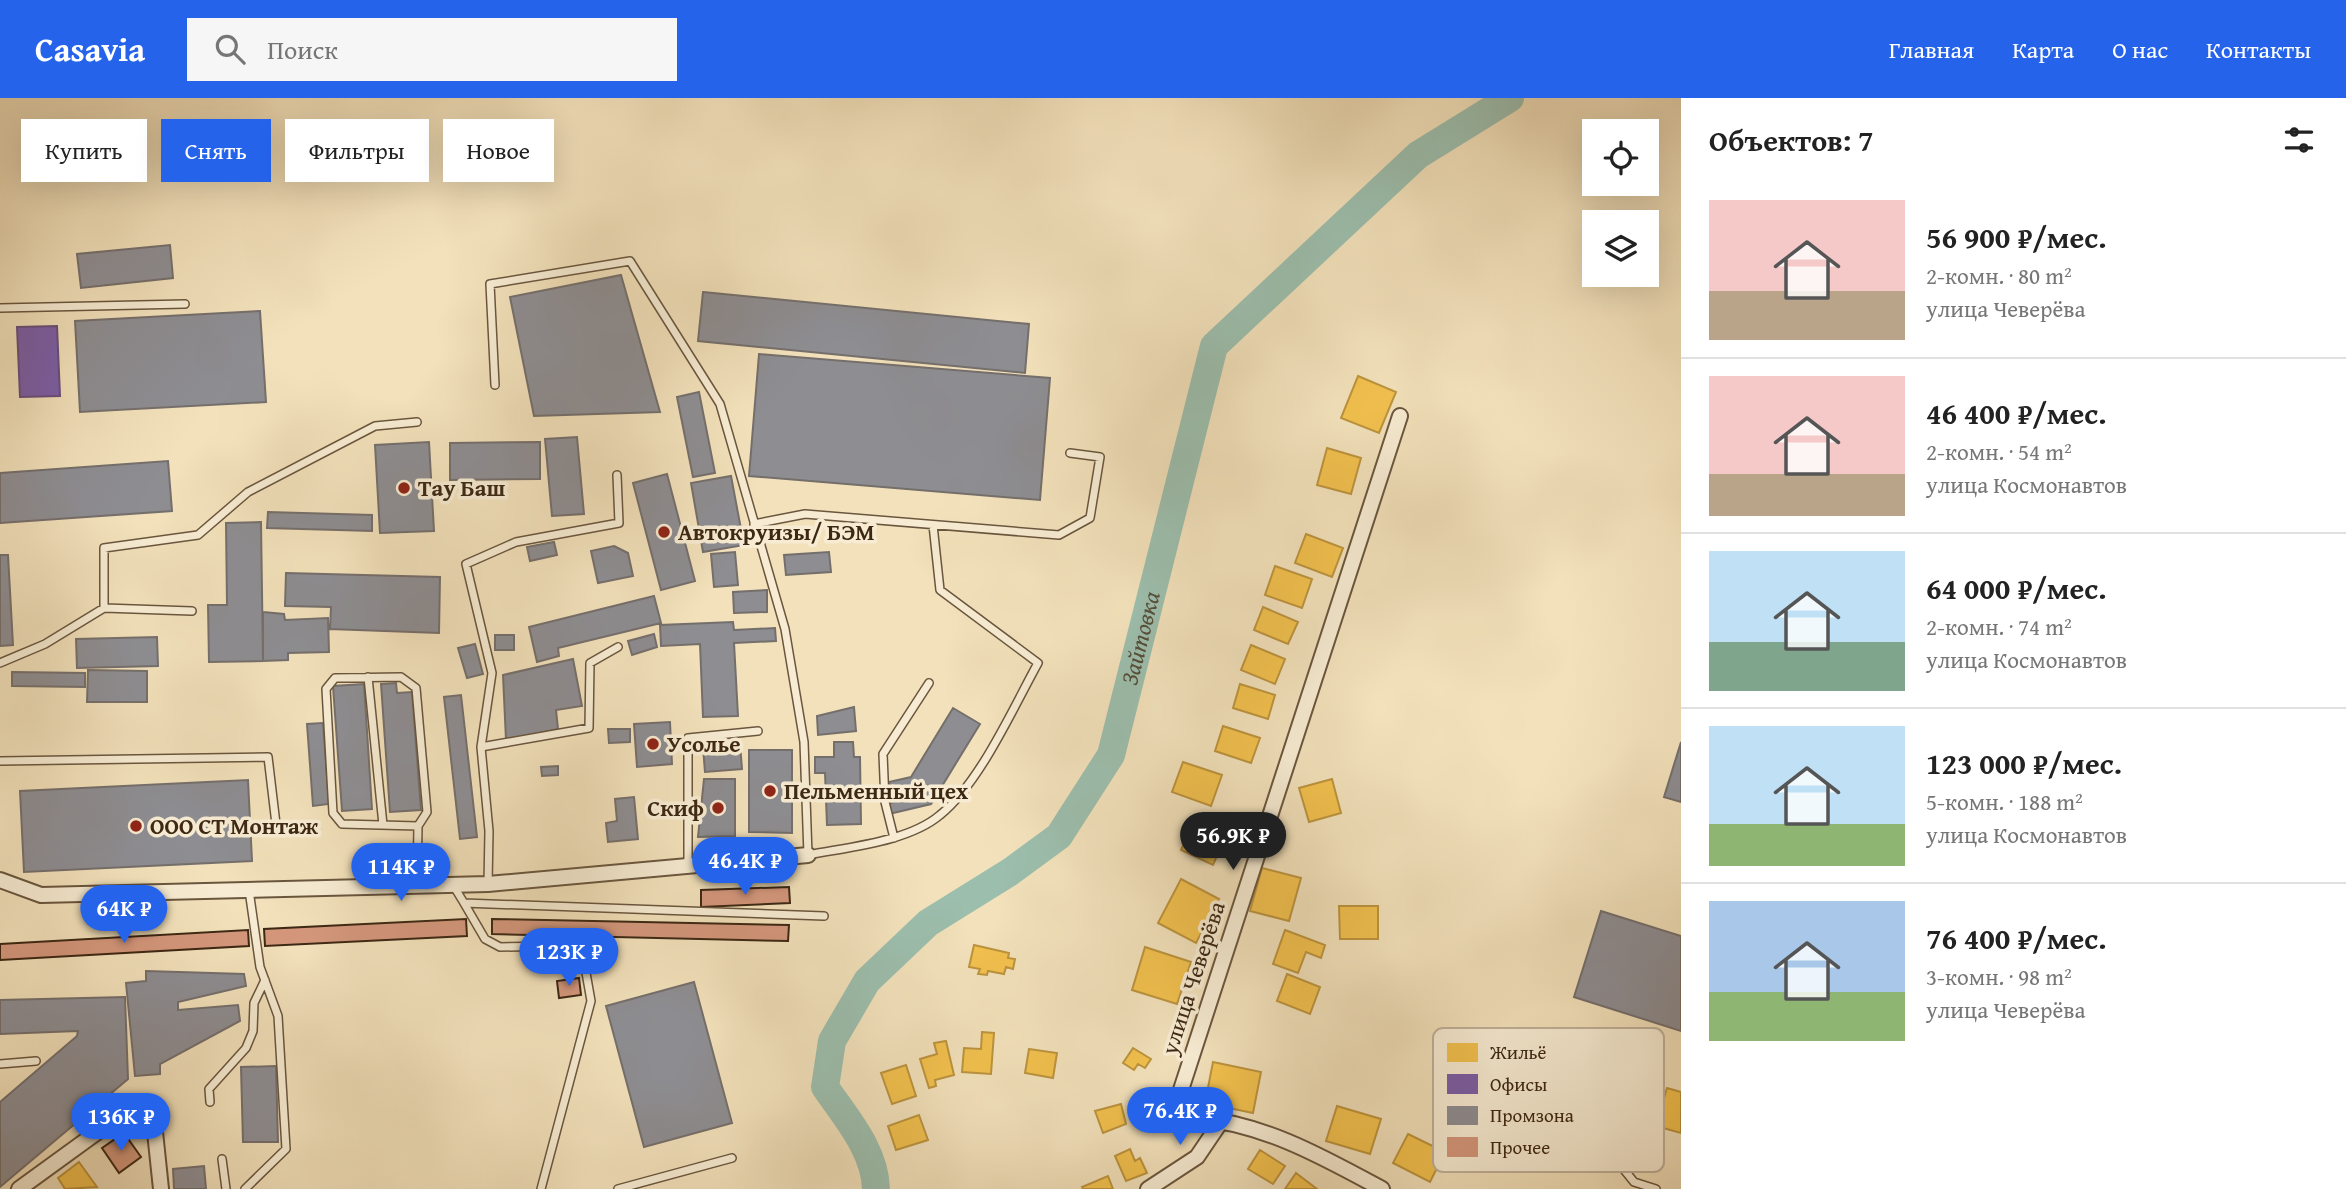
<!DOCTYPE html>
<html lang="ru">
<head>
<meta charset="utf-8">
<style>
	body { margin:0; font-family:"Gentium Book Plus",serif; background:#f6f6f6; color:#222; height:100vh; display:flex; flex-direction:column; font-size:26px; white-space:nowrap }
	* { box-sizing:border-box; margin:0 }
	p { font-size:23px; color:#767676 }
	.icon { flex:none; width:38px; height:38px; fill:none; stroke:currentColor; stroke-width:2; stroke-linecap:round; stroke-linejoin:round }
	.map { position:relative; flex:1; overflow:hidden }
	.sheet { display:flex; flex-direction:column; background:#fff; width:665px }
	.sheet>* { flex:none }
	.hud { position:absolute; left:21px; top:21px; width:665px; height:63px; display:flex; gap:14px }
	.fabs { position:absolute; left:1582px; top:21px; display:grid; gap:14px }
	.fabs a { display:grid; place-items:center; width:77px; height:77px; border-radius:0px; background:#fff; box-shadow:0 7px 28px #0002; font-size:35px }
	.price { position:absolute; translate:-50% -60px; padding:0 16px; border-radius:24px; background:#2563eb; color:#fff; font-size:23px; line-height:46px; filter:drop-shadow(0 2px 4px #0008) }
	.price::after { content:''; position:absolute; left:50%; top:42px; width:21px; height:16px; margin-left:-10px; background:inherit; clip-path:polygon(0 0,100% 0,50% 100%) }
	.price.active { background:#222; color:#fff }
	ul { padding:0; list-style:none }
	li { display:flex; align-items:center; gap:21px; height:175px; padding:0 28px }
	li+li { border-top:2px solid #e0e0e0 }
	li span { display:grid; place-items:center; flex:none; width:196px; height:140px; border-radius:0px; color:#555 }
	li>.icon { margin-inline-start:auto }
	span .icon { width:84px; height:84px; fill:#fffc; stroke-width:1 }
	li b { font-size:30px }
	h2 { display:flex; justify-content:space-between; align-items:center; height:84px; padding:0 28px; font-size:30px }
	.tag { padding:0 24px; border-radius:0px; background:#fff; box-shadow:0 7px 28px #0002; font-size:24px; line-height:63px }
	.tag.active { background:#2563eb; color:#fff }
	header { display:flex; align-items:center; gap:42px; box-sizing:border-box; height:98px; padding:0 35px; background:#2563eb; color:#fff }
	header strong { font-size:33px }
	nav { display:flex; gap:38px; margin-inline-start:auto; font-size:24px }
	.search { width:490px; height:63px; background:#f6f6f6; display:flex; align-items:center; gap:18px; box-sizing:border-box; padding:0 24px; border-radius:0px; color:#767676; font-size:26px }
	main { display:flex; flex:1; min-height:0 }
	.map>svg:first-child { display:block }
	.homes { fill:#f2c14e; stroke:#bc933d; stroke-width:2 }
	.offices { fill:#7b5ea7; stroke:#684e7b; stroke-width:2 }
	.industry { fill:#8d8d92; stroke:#756f6c; stroke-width:2 }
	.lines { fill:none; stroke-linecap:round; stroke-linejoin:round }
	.river { stroke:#9cbead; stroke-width:28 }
	.building { fill:#d4977c; stroke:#3d2814; stroke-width:2 }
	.service-casing { stroke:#6a563e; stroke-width:10 }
	.minor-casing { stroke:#6a563e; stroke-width:18 }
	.service { stroke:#f7ecd3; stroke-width:7 }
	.minor { stroke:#f7ecd3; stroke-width:14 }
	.poi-dot { fill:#8f2418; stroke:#f7ecd3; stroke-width:2.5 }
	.labels { text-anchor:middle; stroke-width:7; stroke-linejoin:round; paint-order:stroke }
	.poi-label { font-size:23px; font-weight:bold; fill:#3d2814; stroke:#f7ecd3; text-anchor:start }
	.street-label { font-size:23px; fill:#3d2814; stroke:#f7ecd3 }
	.water-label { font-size:24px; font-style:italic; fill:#554e3a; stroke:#f7ecd3 }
	.key { fill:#f7ecd3; stroke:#bfb19a; stroke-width:2 }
	.key-label { font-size:19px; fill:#3d2814 }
</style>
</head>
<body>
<header>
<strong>Casavia</strong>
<div class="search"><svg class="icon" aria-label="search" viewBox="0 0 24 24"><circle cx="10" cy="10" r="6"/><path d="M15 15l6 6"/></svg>Поиск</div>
<nav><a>Главная</a><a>Карта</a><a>О нас</a><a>Контакты</a></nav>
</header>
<main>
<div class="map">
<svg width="1681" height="1091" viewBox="0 0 1681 1091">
	<rect width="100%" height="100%" fill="#f2e1bb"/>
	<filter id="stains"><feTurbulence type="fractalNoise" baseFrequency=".00286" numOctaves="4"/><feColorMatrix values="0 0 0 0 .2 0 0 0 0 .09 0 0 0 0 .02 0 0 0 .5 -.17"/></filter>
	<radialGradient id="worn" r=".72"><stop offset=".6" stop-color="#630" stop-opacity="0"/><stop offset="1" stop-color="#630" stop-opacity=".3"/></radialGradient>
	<path class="homes" d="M1358 278 1396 294 1379 335 1341 320Z
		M1327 350 1361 360 1351 396 1317 387Z
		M1306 436 1343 450 1332 479 1295 465Z
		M1275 468 1312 481 1302 510 1265 497Z
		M1263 509 1298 524 1288 546 1254 532Z
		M1251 547 1285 561 1275 586 1241 572Z
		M1240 586 1275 597 1268 621 1233 610Z
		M1223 628 1260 640 1251 665 1215 653Z
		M1183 664 1222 677 1211 708 1172 694Z
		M1332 681 1341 715 1309 724 1299 690Z
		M1196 719 1228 733 1213 767 1181 752Z
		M1262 770 1301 780 1289 823 1250 813Z
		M1181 781 1219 801 1196 845 1158 825Z
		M1339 808H1378V841H1340Z
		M1285 832 1325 847 1321 860 1306 854 1298 875 1273 866Z
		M974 847 1009 855 1008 860 1015 861 1013 871 1006 869 1004 876 988 873 987 877 978 876 980 871 969 869Z
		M1145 849 1191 864 1177 906 1132 892Z
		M1287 876 1320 889 1310 916 1277 903Z
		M982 934 994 935 991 976 962 974 964 950 981 951Z
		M946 943 954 977 935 982 936 988 929 990 920 961 937 956 934 945Z
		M1133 950 1151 961 1145 970 1138 966 1134 972 1123 965Z
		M1029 951 1057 955 1053 980 1025 975Z
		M1213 964 1261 974 1253 1015 1205 1005Z
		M906 967 916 998 892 1006 881 975Z
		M1667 990 1681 994V1035L1656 1028Z
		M1121 1006 1126 1026 1103 1035 1095 1013Z
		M1337 1008 1381 1021 1370 1056 1326 1043Z
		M919 1017 928 1042 896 1052 888 1028Z
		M1408 1036 1445 1054 1430 1084 1393 1065Z
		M1130 1051 1135 1063 1140 1060 1147 1075 1126 1083 1115 1058Z
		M1260 1052 1285 1068 1273 1086 1248 1071Z
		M79 1064 97 1089 65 1091 58 1080Z
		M1296 1075 1317 1091H1285Z
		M1108 1078 1113 1091H1083L1082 1089Z"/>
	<path class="offices" d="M57 228 60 298 20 299 17 229Z"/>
	<path class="industry" d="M170 147 173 180 81 190 77 156Z
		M621 177 660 314 534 318 510 199Z
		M703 194 1029 226 1025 275 698 243Z
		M260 213 266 304 80 314 75 223Z
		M759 256 1050 280 1040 402 749 378Z
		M699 294 715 375 693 379 677 299Z
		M577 339 584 416 552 418 545 341Z
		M429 344 434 433 380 435 375 347Z
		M540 344V381L450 382V345Z
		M168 363 172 413 0 425V375Z
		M667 376 695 483 661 492 633 385Z
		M731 378 744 447 703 454 691 385Z
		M268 414 372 417V433L267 430Z
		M261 424 263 563 209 564 208 507H227L226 425Z
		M554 444 557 457 530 463 527 449Z
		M614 448 628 455 633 478 598 485 591 453Z
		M735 454 738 487 714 489 711 456Z
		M829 454 831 474 786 477 784 457Z
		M0 457H8L13 547 0 548Z
		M286 475 440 479 439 535 330 531 331 509 285 508Z
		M767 492V514L734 515 733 494Z
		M654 498 661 525 558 550 559 558 537 564 529 529Z
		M263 514 284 516 285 522 328 520 329 554 288 555V562L263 563Z
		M733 524 734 532 775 530 776 543 734 545 738 618 703 619 700 546 661 548 660 527Z
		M654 536 657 549 632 557 628 543Z
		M495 537H514V552H495Z
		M157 539 158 568 77 570 76 541Z
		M475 546 483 576 467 580 458 550Z
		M573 561 582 608 556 612 558 631 506 642 503 577Z
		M88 572 147 573V604H87Z
		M12 574 85 575V589L12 588Z
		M396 585 397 595 412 594 421 712 390 714 381 586Z
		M364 586 372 711 342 713 333 588Z
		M461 597 477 739 460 741 444 599Z
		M854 609 856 633 818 637 817 618Z
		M953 610 980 626 931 706 889 716 887 706 894 704 889 684 911 679Z
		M670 624 672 666 637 669 634 626Z
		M323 625 329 706 313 708 307 626Z
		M608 631H630V644L609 645Z
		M834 644H853L854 659H860L861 726 827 727 825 675H815V659H834Z
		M1681 644V704L1664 699Z
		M740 646 742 671 705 674 703 649Z
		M749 652H792V735L749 734Z
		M558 668V677L542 678 541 669Z
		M704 681H735V738L698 739Z
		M248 682 252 763 24 774 20 693Z
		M634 699 638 741 608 744 606 725 617 723 615 701Z
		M1601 813 1681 838V933L1574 899Z
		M146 873 244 876 246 888 178 904V912L238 907 240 923 160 966V976L135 978 126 885 146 883Z
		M694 884 732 1025 644 1049 606 908Z
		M125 899 128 981 0 1089V1004L77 938 78 933 0 936V902Z
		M276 968 278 1044H243L241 969Z
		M204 1068 206 1091H174L173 1071Z"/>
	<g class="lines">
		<path class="river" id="s1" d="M876 1091C875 1052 846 1020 825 989L832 943 867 883 928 825 1010 774 1059 738 1111 657 1214 248 1418 57 1510 0"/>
	</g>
	<path class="building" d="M789 789 790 805 701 809V792Z
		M466 821 467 838 265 848 264 831Z
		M492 821 789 827 788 843 492 836Z
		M248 832 249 848 0 862V846Z
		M579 880 581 897 559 900 557 883Z
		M124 1035 141 1059 119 1075 102 1050Z"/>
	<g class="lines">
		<g class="service-casing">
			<path id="service" d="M0 210 185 206
				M495 287 490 186 630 163 720 306 785 531 804 644 808 757C848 749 908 744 940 717 980 685 1013 610 1038 565L940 492 933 427
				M754 426 805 416 1059 437 1090 420 1100 359 1070 355
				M104 510V450L198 437 248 394 375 328 417 324
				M0 565 45 546 104 510 192 513
				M368 579 383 727
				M481 649 492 575 466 466 516 444 619 425 617 377
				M0 663 268 659 276 726
				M894 740 885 704 883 656 929 585
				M688 767V640L758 633
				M488 786 489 733 481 649 589 630 590 565 618 549
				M417 787 418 728 427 714 416 590 401 579 335 580 326 591 333 715 342 726 418 728
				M453 787 464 805 824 818
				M464 805 485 841 500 849 564 848 573 852 585 869 591 903 541 1091
				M0 966 36 963
				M1555 986 1634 1084 1656 1091
				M210 1004 209 991 246 950 253 933 254 905 265 882
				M222 1061 226 1091
				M245 1091 286 1051 278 918 260 869 249 792
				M618 1091 732 1060"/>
		</g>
		<g class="minor-casing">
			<path id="minor" d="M0 782 41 797 488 786 808 757
				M19 1091 136 1006 153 1015 161 1091
				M1148 1091 1197 1059 1222 1022
				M1382 1091C1323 1059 1263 1025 1195 1020L1178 1001 1400 318"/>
		</g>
		<use href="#service" class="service"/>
		<use href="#minor" class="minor"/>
	</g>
	<g class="poi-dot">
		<circle cx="404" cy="390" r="7"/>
		<circle cx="664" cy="434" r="7"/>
		<circle cx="653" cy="646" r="7"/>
		<circle cx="770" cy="693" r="7"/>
		<circle cx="718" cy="710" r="7"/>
		<circle cx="136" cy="728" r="7"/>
	</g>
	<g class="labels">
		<g class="poi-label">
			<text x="418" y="398">Тау Баш</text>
			<text x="678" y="442">Автокруизы/ БЭМ</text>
			<text x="667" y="654">Усолье</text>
			<text x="784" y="701">Пельменный цех</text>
			<text x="704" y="718" text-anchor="end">Скиф</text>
			<text x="150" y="736">ООО СТ Монтаж</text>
		</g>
		<g class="street-label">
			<text transform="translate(1193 880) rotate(-72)" y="8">улица Чеверёва</text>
		</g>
		<g class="water-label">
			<text dy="8" stroke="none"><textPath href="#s1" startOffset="690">Зайтовка</textPath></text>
		</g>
	</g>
	<rect x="1433" y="930" width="231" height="144" rx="10" class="key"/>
	<rect x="1447" y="945" width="31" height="19" fill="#f2c14e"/>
	<rect x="1447" y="976" width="31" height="20" fill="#7b5ea7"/>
	<rect x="1447" y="1008" width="31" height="19" fill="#8d8d92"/>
	<rect x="1447" y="1039" width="31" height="20" fill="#d4977c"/>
	<g class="key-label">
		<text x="1490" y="961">Жильё</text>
		<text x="1490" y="993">Офисы</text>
		<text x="1490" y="1024">Промзона</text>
		<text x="1490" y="1056">Прочее</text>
	</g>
	<rect width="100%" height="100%" filter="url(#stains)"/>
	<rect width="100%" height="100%" fill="url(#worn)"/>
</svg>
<div class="fabs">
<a><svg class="icon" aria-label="locate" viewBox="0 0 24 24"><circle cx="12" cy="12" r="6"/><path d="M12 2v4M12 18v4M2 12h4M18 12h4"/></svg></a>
<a><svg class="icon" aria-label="layers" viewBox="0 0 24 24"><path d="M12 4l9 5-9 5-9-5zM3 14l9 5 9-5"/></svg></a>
</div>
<b class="price active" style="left:1233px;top:774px">56.9K ₽</b>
<b class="price" style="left:745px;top:799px">46.4K ₽</b>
<b class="price" style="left:401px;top:805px">114K ₽</b>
<b class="price" style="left:124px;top:847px">64K ₽</b>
<b class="price" style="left:569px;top:890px">123K ₽</b>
<b class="price" style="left:1180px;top:1049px">76.4K ₽</b>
<b class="price" style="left:121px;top:1055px">136K ₽</b>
<div class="hud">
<a class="tag">Купить</a>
<a class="tag active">Снять</a>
<a class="tag">Фильтры</a>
<a class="tag">Новое</a>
</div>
</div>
<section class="sheet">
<h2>Объектов: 7<svg class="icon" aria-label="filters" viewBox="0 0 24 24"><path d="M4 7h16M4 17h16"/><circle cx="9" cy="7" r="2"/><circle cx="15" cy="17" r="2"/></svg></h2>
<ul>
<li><span style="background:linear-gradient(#f6c9c9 65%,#b9a48a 0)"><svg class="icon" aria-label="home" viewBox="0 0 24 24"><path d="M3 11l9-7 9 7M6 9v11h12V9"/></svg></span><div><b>56 900 ₽/мес.</b><p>2-комн. · 80 m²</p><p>улица Чеверёва</p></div></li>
<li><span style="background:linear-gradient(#f6c9c9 70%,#b9a48a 0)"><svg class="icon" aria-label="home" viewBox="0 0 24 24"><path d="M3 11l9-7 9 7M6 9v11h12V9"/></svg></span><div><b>46 400 ₽/мес.</b><p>2-комн. · 54 m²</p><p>улица Космонавтов</p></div></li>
<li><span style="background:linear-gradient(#bfe0f5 65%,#7fa58c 0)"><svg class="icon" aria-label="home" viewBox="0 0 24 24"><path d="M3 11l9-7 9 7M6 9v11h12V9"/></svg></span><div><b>64 000 ₽/мес.</b><p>2-комн. · 74 m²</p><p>улица Космонавтов</p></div></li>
<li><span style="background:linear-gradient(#bfe0f5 70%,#8fb573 0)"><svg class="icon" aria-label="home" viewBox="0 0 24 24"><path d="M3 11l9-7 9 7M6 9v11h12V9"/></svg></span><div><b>123 000 ₽/мес.</b><p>5-комн. · 188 m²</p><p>улица Космонавтов</p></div></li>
<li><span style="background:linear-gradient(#a9c7e8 65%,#8fb573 0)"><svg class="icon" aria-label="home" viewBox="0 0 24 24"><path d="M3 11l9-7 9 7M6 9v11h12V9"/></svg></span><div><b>76 400 ₽/мес.</b><p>3-комн. · 98 m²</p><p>улица Чеверёва</p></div></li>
</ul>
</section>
</main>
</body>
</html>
